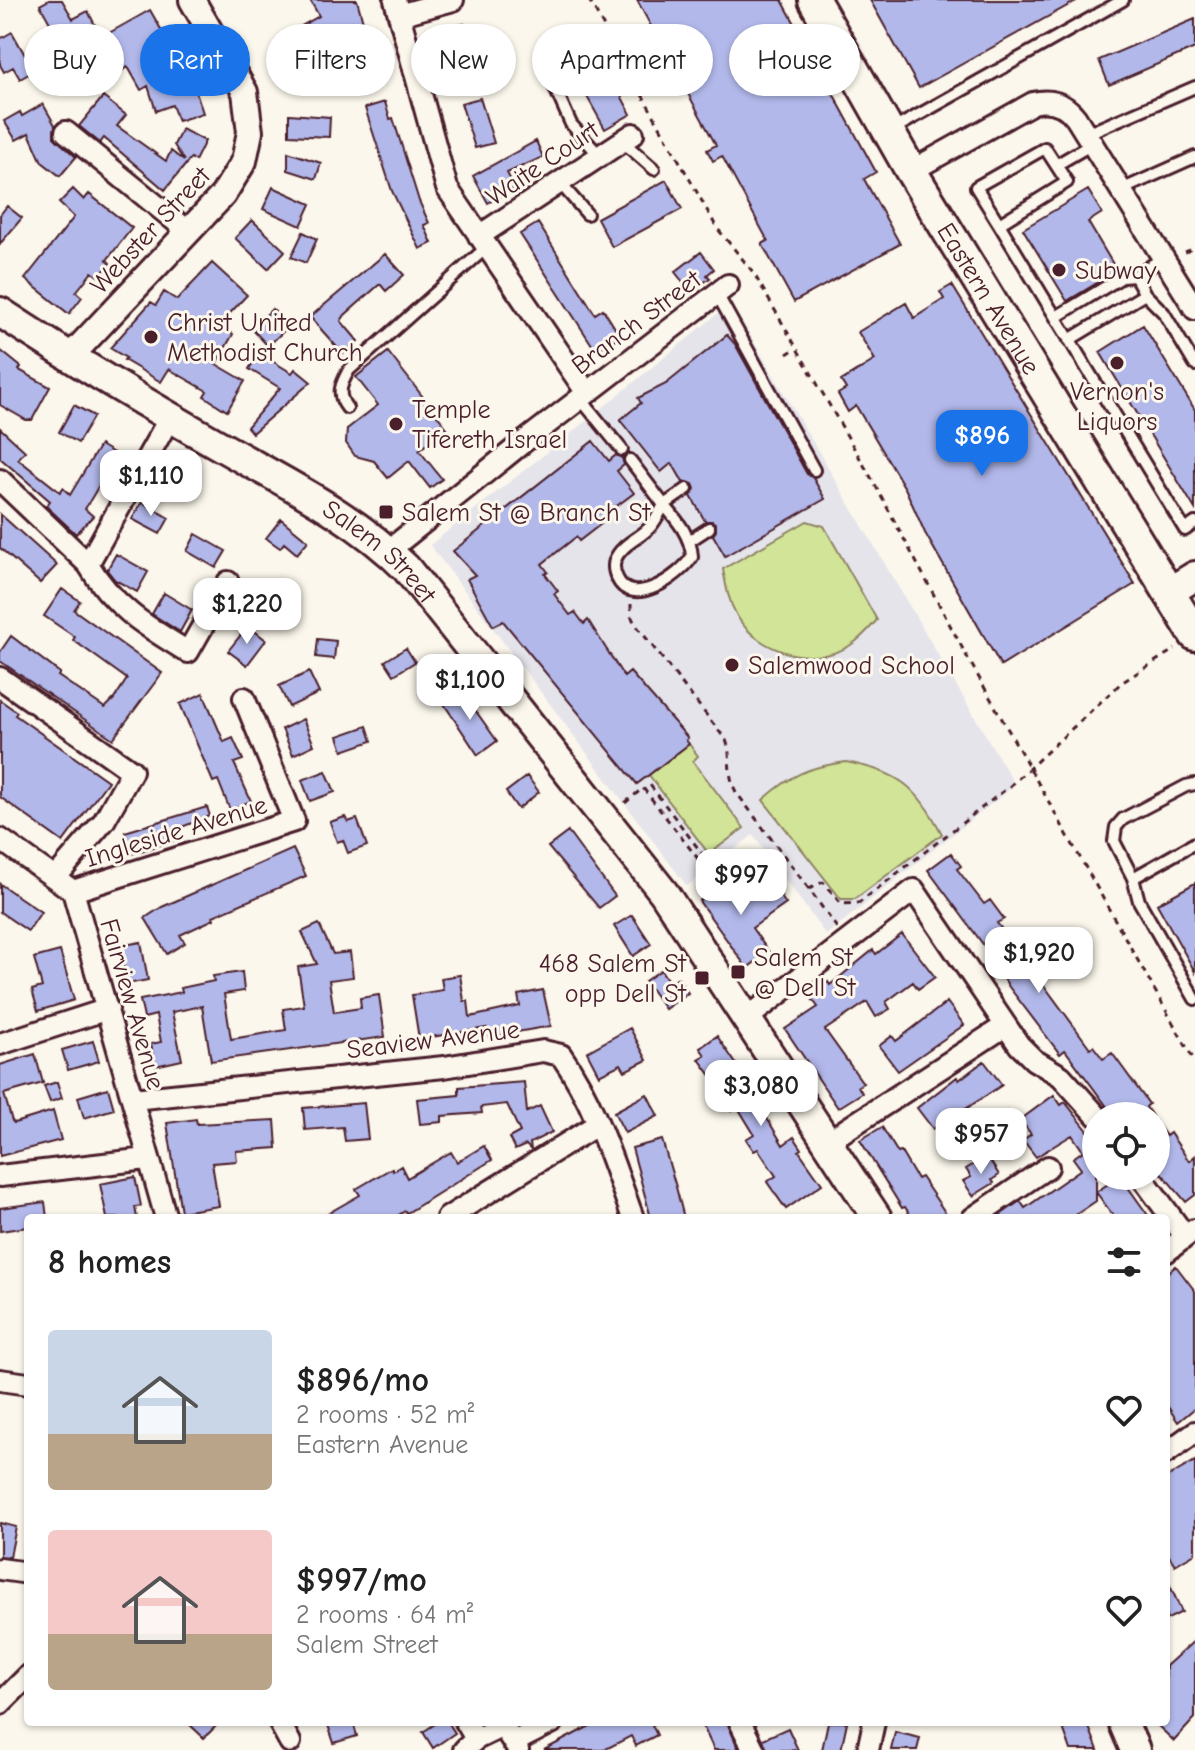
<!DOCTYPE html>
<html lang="en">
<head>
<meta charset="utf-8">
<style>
	body { margin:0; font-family:"Comic Neue",sans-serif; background:#f2f2f2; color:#222; height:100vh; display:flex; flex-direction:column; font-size:30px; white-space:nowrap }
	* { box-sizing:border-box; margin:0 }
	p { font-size:26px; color:#767676 }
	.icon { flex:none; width:44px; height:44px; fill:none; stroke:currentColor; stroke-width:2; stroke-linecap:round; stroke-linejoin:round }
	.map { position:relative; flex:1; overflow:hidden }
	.sheet { position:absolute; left:24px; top:1214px; width:1146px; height:512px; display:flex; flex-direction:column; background:#fff; border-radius:8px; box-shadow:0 2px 6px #0004 }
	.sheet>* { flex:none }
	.hud { position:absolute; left:24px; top:24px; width:1148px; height:72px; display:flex; gap:16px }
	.tools { position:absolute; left:1082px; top:1102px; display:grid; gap:16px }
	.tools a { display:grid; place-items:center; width:88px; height:88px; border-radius:50%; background:#fff; box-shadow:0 2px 6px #0004; font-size:40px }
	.price { position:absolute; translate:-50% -68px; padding:0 18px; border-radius:16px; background:#fff; color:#222; font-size:26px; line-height:52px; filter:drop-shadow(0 2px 4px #0008) }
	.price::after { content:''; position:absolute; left:50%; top:48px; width:24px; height:18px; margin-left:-12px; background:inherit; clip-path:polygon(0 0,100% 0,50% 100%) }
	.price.on { background:#1a73e8; color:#fff }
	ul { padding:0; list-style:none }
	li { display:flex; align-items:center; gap:24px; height:200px; padding:0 24px }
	li span { display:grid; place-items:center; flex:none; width:224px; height:160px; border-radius:8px; color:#555 }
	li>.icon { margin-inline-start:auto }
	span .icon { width:96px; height:96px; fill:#fffc; stroke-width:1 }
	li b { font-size:34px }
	h2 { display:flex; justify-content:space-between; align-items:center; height:96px; padding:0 24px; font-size:34px }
	.chip { padding:0 28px; border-radius:36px; background:#fff; box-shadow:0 2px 6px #0004; font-size:28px; line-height:72px }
	.chip.on { background:#1a73e8; color:#fff }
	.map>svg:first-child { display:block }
	.built { fill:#e5e4eb }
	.green { fill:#d1e498; stroke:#8e8262; stroke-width:2 }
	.building { fill:#b2b8ea; stroke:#4a1f2b; stroke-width:2 }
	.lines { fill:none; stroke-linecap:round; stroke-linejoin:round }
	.service-casing { stroke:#4a1f2b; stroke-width:16 }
	.minor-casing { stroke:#4a1f2b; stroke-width:26 }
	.tertiary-casing { stroke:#4a1f2b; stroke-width:30 }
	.secondary-casing { stroke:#4a1f2b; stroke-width:34 }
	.primary-casing { stroke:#4a1f2b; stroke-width:36 }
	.path { stroke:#4a1f2b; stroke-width:3; stroke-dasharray:6 6; stroke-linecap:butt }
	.service { stroke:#fbf7ec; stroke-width:10 }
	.minor { stroke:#fbf7ec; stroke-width:20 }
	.tertiary { stroke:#fbf7ec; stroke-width:24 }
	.secondary { stroke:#fbf7ec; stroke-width:28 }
	.primary { stroke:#fbf7ec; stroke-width:30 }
	.poi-dot { fill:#4a1f2b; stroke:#fbf7ec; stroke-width:3 }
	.labels { text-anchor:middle; stroke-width:6; stroke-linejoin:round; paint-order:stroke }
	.street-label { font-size:26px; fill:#4a1f2b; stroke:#fbf7ec }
	.poi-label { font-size:26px; fill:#4a1f2b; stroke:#fbf7ec; text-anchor:start }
</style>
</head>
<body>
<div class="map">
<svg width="1195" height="1750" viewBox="0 0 1195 1750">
	<rect width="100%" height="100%" fill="#fbf7ec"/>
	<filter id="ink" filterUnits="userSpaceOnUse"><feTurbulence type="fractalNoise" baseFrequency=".0125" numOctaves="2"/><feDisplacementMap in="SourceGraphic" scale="16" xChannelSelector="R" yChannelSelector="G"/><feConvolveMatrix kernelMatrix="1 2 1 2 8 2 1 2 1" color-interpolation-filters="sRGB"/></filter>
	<g filter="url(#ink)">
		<path class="built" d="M731 303 1015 785 826 935 753 835 687 886 430 545 579 427Z"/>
		<path class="green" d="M807 521 824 526 877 620C870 628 863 636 855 642 819 670 759 654 737 616 728 600 726 586 723 569Z
			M689 744 698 756 693 761 744 828 709 854 649 775Z
			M846 762C899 772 917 786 942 834L855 899H841L763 800C792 774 808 767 846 762Z"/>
		<path class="building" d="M49 0H62L73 19 88 11 95 25 79 32 75 24 56 34 40 5Z
			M310 0H357L377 72 341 82 330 43 283 71 272 53 285 46 280 38 319 16Z
			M637 0H782L876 172 864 179 900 244 794 302 762 244 768 241 722 156 713 161 707 150 716 145 685 88 678 92 661 62 668 58Z
			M870 0H1078L919 88Z
			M150 10 187 75 190 73 203 113 178 121 172 105 156 111 148 86 141 90 128 67 99 84 86 62 116 45 109 33Z
			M1195 19V48L1109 85 1099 60Z
			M464 24 465 33 471 32 476 61 452 66 445 28Z
			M12 32 34 71 20 79 13 67 4 72 0 65V39Z
			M598 53 631 114 605 129 571 68Z
			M103 97 126 115 117 126 166 161 171 151 184 161 174 145 182 129 205 141 195 161 191 158 165 190 104 138 100 143 79 126Z
			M480 98 494 143 475 148 461 103Z
			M385 102 390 119 393 118 419 201 429 223 424 225 432 243 420 249 392 191 365 108Z
			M43 104 55 125 54 137 76 157 60 176 42 162 29 133 16 140 4 121 20 112 22 116Z
			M289 114 330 117 329 137 289 135Z
			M536 141 543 157 507 173 515 188 488 203 473 176Z
			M288 152 321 163 316 179 288 170Z
			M666 180 682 209 612 247 597 218Z
			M273 187 311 204 301 226 263 209Z
			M73 189 84 200 89 194 132 228 107 260 110 263 99 277 92 272 76 292 82 297 69 314 25 279 74 217 59 203Z
			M1088 190 1102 213 1088 222 1117 271 1067 301 1023 229Z
			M7 206 22 218 0 244V215Z
			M252 220 285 251 268 269 235 238Z
			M538 223 595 314 603 309 620 336 596 351 520 234Z
			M303 232 317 239 306 263 291 257Z
			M701 252 714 269 707 275 710 278 691 292 675 272Z
			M385 254 404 275 386 291 380 284 345 315 341 321 358 341 343 354 310 317Z
			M212 263 247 295 219 325 233 334 216 364 245 381 227 411 204 396 207 391 169 369 161 382 124 360 126 358 110 348 151 302 156 305 164 292 177 300Z
			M952 285 1135 584 1001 666 925 533 906 490 856 406 848 412 838 394 846 389 841 381 875 360 858 332 906 303 914 318 944 299 940 292Z
			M272 309 289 326 268 346 252 329Z
			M1143 325 1195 410V509L1100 352Z
			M727 335 735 344 807 474 813 478 825 499 725 556 713 535 716 531V524L712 521H705L691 496 695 489 693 484 683 482 672 463 661 472 620 420 641 403 638 398 666 384Z
			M0 350 21 367 19 370 50 387 32 420H26L0 405Z
			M388 352 447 428 419 450 442 479 430 488 409 461 388 478 374 461 355 456 346 443 347 429 378 405 356 377Z
			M259 353 292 373 295 369 311 382 252 433 247 427 280 388 249 369Z
			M74 405 94 416 78 443 59 432Z
			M0 428 25 451 18 459 60 492 63 488 70 495 100 445 117 455 85 509 93 516 76 534 46 506 50 501 0 458Z
			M593 441 609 461 616 455 622 458 624 465 617 471 634 493 598 520 601 524 579 541 576 537 542 564 548 572 545 574 558 591 554 594 570 615 575 612 584 624 588 620 624 677 630 672 688 738 686 740 689 744 637 784 503 621 493 626 467 579 475 575 453 551Z
			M142 502 169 518 160 534 132 519Z
			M0 514 57 565 40 583 0 548Z
			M281 519 308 541 297 554 284 543 280 548 266 538Z
			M196 534 226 551 216 568 187 551Z
			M116 554 148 572 137 592 115 580 107 570Z
			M62 589 80 601 74 610 162 673 113 739 0 661V652L11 636 60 673 58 676 105 708 114 699 127 679 73 640 75 637 44 616Z
			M164 593 192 610 180 632 152 614Z
			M248 626 266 640 247 665 228 651Z
			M318 639 336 641 334 659 316 657Z
			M406 648 415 662 394 675 385 661Z
			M309 672 319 693 289 707 279 686Z
			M466 689 476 705 473 707 497 741 478 755 444 704Z
			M203 693 224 742 233 738 243 760 234 763 251 801 230 810 218 780 213 782 180 704Z
			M0 700 17 712 15 715 108 781 63 842 0 797Z
			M303 719 314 745 293 755 282 729Z
			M367 726 372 741 343 751 338 736Z
			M326 771 335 792 310 801 302 780Z
			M527 776 539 792 518 809 506 792Z
			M207 807 210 816 179 828 182 838 131 854 125 832Z
			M345 817 348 822 357 819 367 846 348 853 343 840 337 842 330 822Z
			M568 832 615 896 599 908 548 847Z
			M293 849 306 876 213 916 214 919 180 935 185 943 167 954 145 918 162 907Z
			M951 853 961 866 957 869 984 904 990 900 1004 919 997 923 1022 955 1026 952 1032 960 1036 966 1032 969 1090 1048 1093 1046 1103 1059 1112 1053 1149 1104 1146 1107 1152 1116H1114L1065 1050 1060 1054 1009 987 985 947 928 870Z
			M715 874 737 904 769 881 786 904 752 928 769 952 747 968 699 901 708 895 701 884Z
			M1195 883V972L1157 904Z
			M0 884 41 912 28 931 0 912Z
			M632 915 651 944 633 956 614 926Z
			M319 924 333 954 350 952 353 977 329 980 334 1012 361 1008 360 998 379 995 385 1037 211 1061 202 1006 172 1012 182 1060 155 1066 151 1044 161 1042 156 1015 144 1018 140 1000 182 992 181 988 214 981 213 976 242 972 244 991 224 994 231 1039 286 1030 283 1009 304 1006 298 967 317 964 302 932Z
			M902 934 935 977 918 989 913 982 886 1002 890 1009 876 1017 867 1002 825 1030 863 1083 858 1086 862 1093 838 1108 785 1029 818 1007 809 995 828 982 830 985 873 950 876 954Z
			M141 942 148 980 127 984 119 946Z
			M60 951 74 1000 38 1011 32 990 42 987 34 958Z
			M661 970 670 984 678 978 688 993 665 1009 645 981Z
			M460 975 464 1001H468L470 1017 520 1006 518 995 543 990 551 1026 489 1037 487 1028 419 1039 412 995 443 990 441 978Z
			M947 1002 964 1025 898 1071 879 1046 892 1036 896 1041Z
			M630 1028 647 1060 625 1071 621 1064 599 1075 587 1052Z
			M717 1036 756 1093 753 1095 783 1145 794 1137 802 1149 799 1151 822 1184 786 1209 767 1182 776 1176 758 1149 754 1151 746 1139 754 1134 737 1106 731 1111 718 1093 722 1091 699 1059 705 1055 700 1048Z
			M93 1041 99 1061 68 1070 62 1050Z
			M35 1054 43 1083 4 1094 12 1121 14 1123 53 1111 61 1140 0 1156V1065Z
			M984 1061 1002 1085 961 1112 960 1110 933 1129 917 1108 957 1077 959 1080Z
			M57 1082 62 1098 50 1102 44 1086Z
			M524 1082 527 1112 540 1106 552 1132 530 1143 531 1150 526 1145 515 1150 509 1138 520 1132 507 1104 481 1107 482 1113 442 1116V1122L420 1124 417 1099 459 1095V1087Z
			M108 1088 114 1109 84 1118 78 1097Z
			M647 1094 658 1116 625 1133 614 1112Z
			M1054 1095 1061 1105 1065 1102 1096 1141V1201L1071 1218H996L1020 1201 1025 1208 1081 1169 1073 1158 1083 1151 1072 1135 1036 1157 1023 1140 1031 1134 1020 1120Z
			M364 1103 368 1139 345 1141 343 1127 305 1130 303 1108Z
			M196 1119 197 1124 275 1120 277 1148 236 1151 237 1161 212 1163 219 1206 181 1212 167 1123Z
			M1156 1122 1166 1136 1170 1133 1189 1161 1195 1156V1195L1186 1202 1156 1167Z
			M882 1127 898 1153 901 1152 917 1179 921 1177 949 1218H912L905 1207 902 1208 860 1140Z
			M662 1140 676 1187 684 1218H651L632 1148Z
			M484 1146 492 1160 407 1213 405 1211 394 1218H320L360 1195 356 1189 392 1168 393 1171 401 1166 407 1178 451 1152 457 1162Z
			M987 1156 999 1175 992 1180 994 1183 973 1196 963 1181 971 1177 966 1169Z
			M1120 1176 1150 1218H1115L1096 1192Z
			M135 1177 141 1206 135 1207 137 1218H107L100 1184Z
			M45 1202 47 1218H28V1227L0 1231V1208Z
			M1176 1266 1195 1291V1408L1178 1422 1166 1404V1274Z
			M1195 1461V1553L1175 1565 1166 1551V1478Z
			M0 1523 16 1527 10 1557 0 1556Z
			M1166 1577 1182 1612 1166 1620Z
			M1195 1640V1718L1174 1741 1154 1722H1166V1666Z
			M187 1722H220L204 1738Z
			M327 1722H353L357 1736 334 1743Z
			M438 1722H448L455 1733 433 1748 423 1732Z
			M588 1722H658L652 1725 657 1735 636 1746 631 1736 604 1750H544L590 1726Z
			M701 1722H727L739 1750H714Z
			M828 1722H847L841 1750H822Z
			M1061 1722H1087L1098 1750H1071Z
			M788 1728 798 1750H767L763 1739Z
			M895 1732 920 1738 917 1750H891Z"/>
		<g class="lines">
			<g class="service-casing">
				<path id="service" d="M547 70 571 124 600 156
					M890 131 1123 0
					M1086 134 1195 87
					M622 141 654 169
					M1056 165 1092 144
					M560 183 587 214
					M1121 190 1195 157
					M999 224 1067 182 1045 148 976 187 999 224 1185 530 1195 523
					M1163 258 1135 276 1145 294 1164 313 1195 365
					M717 294 814 470
					M1056 317 1122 277 1135 276
					M1069 340 1145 294
					M580 398 622 450
					M347 408C336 394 341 384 349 370L487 247
					M630 460 664 505 687 489
					M664 505C677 520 691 536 692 557 680 576 631 610 617 578 614 572 613 566 615 560 621 544 641 538 651 526 656 520 660 512 664 505Z
					M689 541 709 528
					M1195 784 1186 786 1123 819 1116 827 1114 841 1133 878 1139 901 1195 999
					M1133 878 1195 843"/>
			</g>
			<g class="minor-casing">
				<path id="minor" d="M395 0 447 188 587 393
					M399 15 453 0
					M66 132 189 232
					M911 171 1033 103C1050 99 1065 103 1076 118L1195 309
					M479 236 633 134
					M170 417 88 564C113 607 147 627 188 652L228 582
					M0 480 88 564
					M388 551 521 444 728 285
					M0 678 132 771 104 821 56 877
					M0 839 73 891 166 1218
					M73 891 294 821 244 698
					M746 1019 914 890 1019 1045 1034 1060 1061 1076 1097 1116
					M0 1044 108 1009
					M133 1099 444 1067 543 1051 561 1055C595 1103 613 1163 633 1218
					M827 1142 1005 1026
					M0 1176 147 1159
					M1141 1176 1185 1236
					M447 1218 598 1124
					M973 1218 1048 1167
					M1166 1252 1194 1230
					M0 1380 28 1384
					M1166 1453 1195 1432
					M0 1569 28 1573
					M0 1704 28 1676
					M279 1722 290 1742
					M466 1722 476 1739
					M740 1722 754 1750
					M514 1742 553 1722
					M464 1750 476 1739 503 1726 518 1750
					M868 1750 874 1722"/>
			</g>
			<g class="tertiary-casing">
				<path id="tertiary" d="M69 358 223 195 244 161 250 132 245 92 192 0"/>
			</g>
			<g class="secondary-casing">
				<g id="secondary">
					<path id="s1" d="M0 312C73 360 148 405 224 448 287 484 354 516 406 568L664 893 877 1218"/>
					<path d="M1169 592 1195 576"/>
					<path d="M1123 1722 1135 1750"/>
				</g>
			</g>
			<g class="primary-casing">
				<g id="primary">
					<path id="s2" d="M814 0 911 171 1195 635"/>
				</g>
			</g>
			<path class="path" d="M589 0 717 228 753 272 873 481 965 653 1195 1062
				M1185 252 1195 248
				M787 354 795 349
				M631 604V616L636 625 726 740C733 758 725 769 736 792L809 889
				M625 803 643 788 699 860 704 856 650 785 653 782
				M837 928 809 889 823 882 841 904 859 903 1010 786 1121 683 1175 649"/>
			<use href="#service" class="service"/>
			<use href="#minor" class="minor"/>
			<use href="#tertiary" class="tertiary"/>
			<use href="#secondary" class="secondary"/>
			<use href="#primary" class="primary"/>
		</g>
	</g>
	<g class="poi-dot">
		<circle cx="1059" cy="270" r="8"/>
		<circle cx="151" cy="337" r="8"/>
		<circle cx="1117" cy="363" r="8"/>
		<circle cx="396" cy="424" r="8"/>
		<rect x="378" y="504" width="16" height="16" rx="4"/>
		<circle cx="732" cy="665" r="8"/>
		<rect x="730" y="964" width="16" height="16" rx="4"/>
		<rect x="694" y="970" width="16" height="16" rx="4"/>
	</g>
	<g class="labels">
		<g class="street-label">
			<text transform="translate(542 163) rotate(-34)" y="9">Waite Court</text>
			<text transform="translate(150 230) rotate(-47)" y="9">Webster Street</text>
			<text dy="9" stroke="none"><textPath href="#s2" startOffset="346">Eastern Avenue</textPath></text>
			<text transform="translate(636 322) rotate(-37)" y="9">Branch Street</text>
			<text dy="9" stroke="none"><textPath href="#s1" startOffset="450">Salem Street</textPath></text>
			<text transform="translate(176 831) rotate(-17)" y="9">Ingleside Avenue</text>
			<text transform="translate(133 1004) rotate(74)" y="9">Fairview Avenue</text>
			<text transform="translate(433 1039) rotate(-7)" y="9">Seaview Avenue</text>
		</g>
		<g class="poi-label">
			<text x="1075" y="279">Subway</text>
			<text x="167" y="331">Christ United<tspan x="167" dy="30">Methodist Church</tspan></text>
			<text x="1117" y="400" text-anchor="middle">Vernon's<tspan x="1117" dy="30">Liquors</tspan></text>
			<text x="412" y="418">Temple<tspan x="412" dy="30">Tifereth Israel</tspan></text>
			<text x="402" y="521">Salem St @ Branch St</text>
			<text x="748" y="674">Salemwood School</text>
			<text x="754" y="966">Salem St<tspan x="754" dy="30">@ Dell St</tspan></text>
			<text x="686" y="972" text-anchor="end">468 Salem St<tspan x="686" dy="30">opp Dell St</tspan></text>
		</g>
	</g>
</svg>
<div class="tools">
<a><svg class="icon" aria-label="locate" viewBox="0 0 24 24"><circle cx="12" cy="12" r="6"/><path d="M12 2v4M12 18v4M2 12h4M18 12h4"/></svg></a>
</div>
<b class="price on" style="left:982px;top:478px">$896</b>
<b class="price" style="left:151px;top:518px">$1,110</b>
<b class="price" style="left:247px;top:646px">$1,220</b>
<b class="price" style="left:470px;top:722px">$1,100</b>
<b class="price" style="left:741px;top:917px">$997</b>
<b class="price" style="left:1039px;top:995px">$1,920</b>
<b class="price" style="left:761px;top:1128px">$3,080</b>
<b class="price" style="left:981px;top:1176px">$957</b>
<div class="hud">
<a class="chip">Buy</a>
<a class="chip on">Rent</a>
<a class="chip">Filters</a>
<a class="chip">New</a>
<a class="chip">Apartment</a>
<a class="chip">House</a>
</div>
<section class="sheet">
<h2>8 homes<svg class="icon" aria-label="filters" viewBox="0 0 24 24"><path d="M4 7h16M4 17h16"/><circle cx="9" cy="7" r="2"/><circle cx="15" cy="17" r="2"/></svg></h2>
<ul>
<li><span style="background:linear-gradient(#c9d6e8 65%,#b9a48a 0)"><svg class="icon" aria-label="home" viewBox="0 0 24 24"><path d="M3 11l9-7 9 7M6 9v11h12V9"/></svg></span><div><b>$896/mo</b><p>2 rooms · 52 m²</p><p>Eastern Avenue</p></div><svg class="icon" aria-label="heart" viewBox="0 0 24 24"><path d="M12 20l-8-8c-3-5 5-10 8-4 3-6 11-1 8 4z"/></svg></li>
<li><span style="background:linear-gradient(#f6c9c9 65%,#b9a48a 0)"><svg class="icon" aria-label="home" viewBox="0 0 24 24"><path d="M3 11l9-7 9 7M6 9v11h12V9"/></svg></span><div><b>$997/mo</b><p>2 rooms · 64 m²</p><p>Salem Street</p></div><svg class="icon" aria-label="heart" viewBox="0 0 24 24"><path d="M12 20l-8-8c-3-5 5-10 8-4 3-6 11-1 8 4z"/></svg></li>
</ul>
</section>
</div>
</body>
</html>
